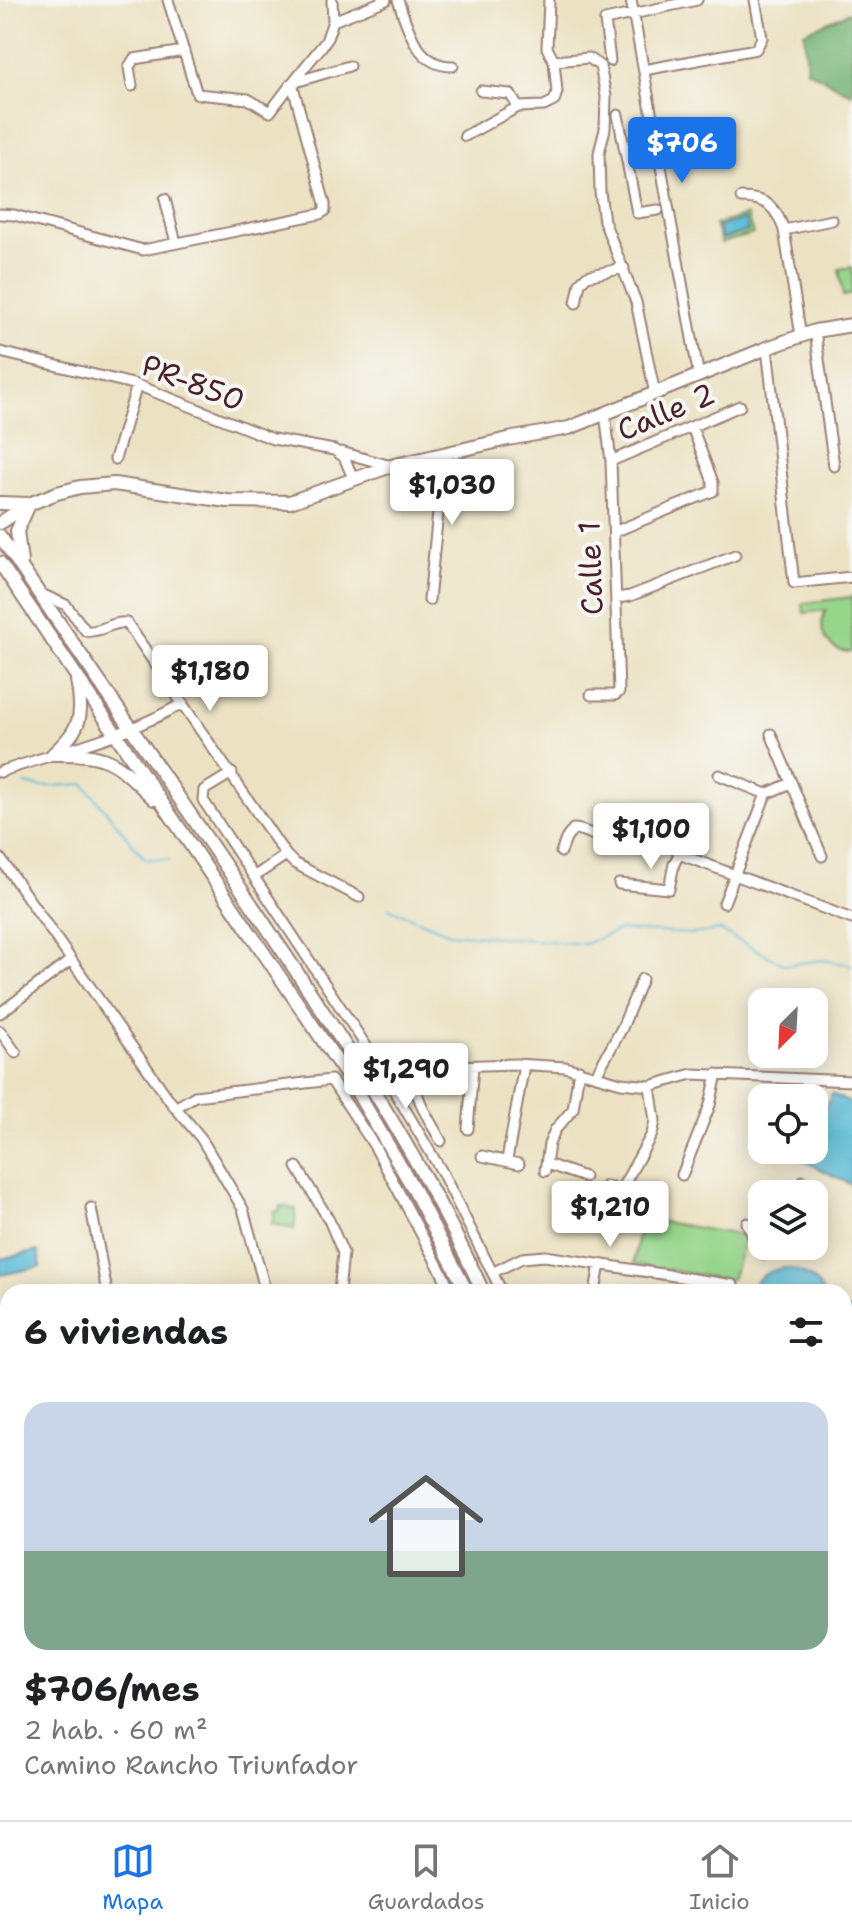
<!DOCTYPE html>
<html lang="es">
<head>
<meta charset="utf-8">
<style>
	body { margin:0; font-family:"Shantell Sans",sans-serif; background:#f6f6f6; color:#202124; height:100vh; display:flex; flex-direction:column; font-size:30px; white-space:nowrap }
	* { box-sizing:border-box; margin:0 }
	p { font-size:26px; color:#757577 }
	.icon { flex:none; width:44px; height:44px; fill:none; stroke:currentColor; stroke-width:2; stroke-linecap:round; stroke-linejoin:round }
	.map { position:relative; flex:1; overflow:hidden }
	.side { position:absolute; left:0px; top:1284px; width:852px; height:536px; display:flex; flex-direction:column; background:#fff; border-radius:24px 24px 0 0; box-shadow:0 4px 20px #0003 }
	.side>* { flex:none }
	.needle { width:52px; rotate:204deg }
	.fabs { position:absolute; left:748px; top:988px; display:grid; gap:16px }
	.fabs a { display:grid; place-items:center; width:80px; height:80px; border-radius:16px; background:#fff; box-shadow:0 4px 20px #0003; font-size:40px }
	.price { position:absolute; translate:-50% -68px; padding:0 18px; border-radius:8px; background:#fff; color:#222; font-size:26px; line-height:52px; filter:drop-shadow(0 2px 4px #0008) }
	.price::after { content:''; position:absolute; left:50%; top:48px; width:24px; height:18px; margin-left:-12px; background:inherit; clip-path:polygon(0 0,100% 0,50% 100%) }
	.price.current { background:#1a73e8; color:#fff }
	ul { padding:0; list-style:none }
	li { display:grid; align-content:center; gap:16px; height:424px; padding:0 24px }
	li span { display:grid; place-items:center; height:248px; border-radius:24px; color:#555 }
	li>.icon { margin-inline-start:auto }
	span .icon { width:144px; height:144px; fill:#fffc; stroke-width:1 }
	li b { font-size:34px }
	h2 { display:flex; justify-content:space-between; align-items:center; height:96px; padding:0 24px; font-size:34px }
	.tabs { display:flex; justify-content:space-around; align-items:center; height:112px; border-top:2px solid #e0e0e0; background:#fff; font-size:22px; color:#757577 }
	.tabs a { display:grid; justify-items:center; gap:4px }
	.tabs .current { color:#1a73e8 }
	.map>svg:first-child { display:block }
	.green { fill:#97d58b; stroke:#707a5b; stroke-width:2 }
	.forest { fill:#79b677; stroke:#626a51; stroke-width:2 }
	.water { fill:#56b9d4; stroke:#506c80; stroke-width:2 }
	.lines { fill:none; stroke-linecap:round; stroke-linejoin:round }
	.stream { stroke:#56b9d4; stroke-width:2 }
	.minor-casing { stroke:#9b8077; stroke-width:13 }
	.major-casing { stroke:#9b8077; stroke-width:16 }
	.minor { stroke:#fff; stroke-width:9 }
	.major { stroke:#fff; stroke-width:12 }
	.labels { text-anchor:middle; stroke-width:8; stroke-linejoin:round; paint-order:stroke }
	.street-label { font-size:30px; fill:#4a1f2b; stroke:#f6f6f2 }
</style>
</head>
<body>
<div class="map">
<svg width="852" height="1820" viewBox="0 0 852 1820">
	<rect width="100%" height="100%" fill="#f6f6f2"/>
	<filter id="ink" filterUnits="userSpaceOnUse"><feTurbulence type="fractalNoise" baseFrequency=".0125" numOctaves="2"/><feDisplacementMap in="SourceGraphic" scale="16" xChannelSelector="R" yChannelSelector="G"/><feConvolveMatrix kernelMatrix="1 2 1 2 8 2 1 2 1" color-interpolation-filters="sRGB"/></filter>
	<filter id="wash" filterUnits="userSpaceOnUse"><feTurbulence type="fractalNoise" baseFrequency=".006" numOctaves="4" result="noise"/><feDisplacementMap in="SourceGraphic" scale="32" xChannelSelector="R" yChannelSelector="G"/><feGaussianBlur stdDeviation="1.8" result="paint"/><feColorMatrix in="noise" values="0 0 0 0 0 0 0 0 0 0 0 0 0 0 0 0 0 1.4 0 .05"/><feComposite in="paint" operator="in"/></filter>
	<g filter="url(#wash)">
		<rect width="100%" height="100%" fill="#ece2c3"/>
		<path class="green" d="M747 215 753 234 721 243 715 225Z
			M852 267V294L843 296 839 269Z
			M852 597V652C827 652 816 631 826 610L804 613 803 603Z
			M281 1206 296 1209 294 1229 272 1224 275 1211 279 1212Z
			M640 1218 745 1236 733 1277 728 1280 634 1264Z"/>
		<path class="forest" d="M852 11V94L807 70 804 32Z
			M844 1702 852 1704V1820H651L650 1812H844Z"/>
		<path class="water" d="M745 219 748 231 722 239 718 227Z
			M832 1094 852 1104V1185L800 1159 804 1150H814V1130Z
			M38 1251 41 1267 0 1275V1259Z
			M785 1268C802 1270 814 1277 823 1292H748C756 1277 768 1270 785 1268Z
			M852 1309V1387L844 1384V1312Z"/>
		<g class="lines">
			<path class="stream" d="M25 784 40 787 84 784 145 859 170 860
				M388 908 450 933 585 944 619 930 693 934 719 930 785 965 823 960 852 965"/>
		</g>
	</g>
	<g filter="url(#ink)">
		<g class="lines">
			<g class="minor-casing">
				<path id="minor" d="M168 0 197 94 248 99 270 112 292 83 349 66
					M332 0 333 21
					M398 0C408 28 417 67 453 66
					M631 0 699 377
					M554 61 589 58 600 66 606 96 605 129 599 153 600 192 604 221 636 302 655 394
					M610 61 605 20 697 0
					M644 70 756 49 762 38 755 0
					M132 86 129 67 134 59 184 51
					M481 91 510 94 518 107
					M618 115 637 213 658 210
					M465 136 518 107 544 106 554 101 557 92 554 61 547 48 549 0
					M626 149 657 143
					M741 198C767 198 776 207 784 230
					M165 199 176 243
					M0 214 14 215 143 250 320 214 325 211V204L292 83 326 41 333 21 386 0
					M576 303 580 283 587 276 624 268
					M815 331 834 466
					M801 336 784 230 832 220
					M767 348 794 583 852 577
					M0 352 137 385 273 439 334 450 344 457 353 478
					M341 452 391 466
					M115 459 137 385
					M611 461 740 406
					M614 532 713 491V482L692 427
					M39 593 66 605 86 631C102 633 111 621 127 623L286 855 294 863 359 897
					M617 598 630 596 735 555
					M429 600 443 464 442 454
					M591 695H615L619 692 611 461 605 413
					M771 734 822 856
					M0 772C60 751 128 736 183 703
					M232 773 204 790 203 800 382 1070 442 1172 502 1292
					M719 775 766 794
					M561 852 566 839 573 829C586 829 597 839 610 839 635 840 665 826 679 854
					M679 854 852 919
					M0 858 170 1101 201 1138 243 1209 266 1292
					M255 876 286 855
					M619 884 669 889 674 864 679 854
					M724 903 766 794 791 783
					M0 1013 71 960
					M0 1031 16 1053
					M407 1067 423 1109 441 1141
					M382 1070 389 1068 516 1064 565 1067 621 1083 650 1086 692 1074 852 1081
					M596 1075 622 1028 642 979
					M175 1108 195 1096 331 1080 375 1147 452 1292
					M468 1129 473 1066
					M482 1156 519 1164
					M507 1160 524 1065
					M547 1164 584 1177
					M297 1167 329 1220 343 1253 339 1292
					M545 1171 549 1144 555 1130 573 1109 579 1070
					M682 1175 710 1105 717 1074
					M606 1186 618 1190 622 1188 652 1134 655 1121 650 1086
					M796 1194 803 1181
					M91 1208 107 1292
					M747 1223 758 1248 764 1254 773 1253 780 1248 779 1246
					M494 1272 522 1258 545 1256 733 1285
					M595 1292 600 1264
					M0 1332 8 1331
					M0 1399H8
					M0 1471H8
					M0 1544H8
					M0 1616 8 1615
					M0 1766 8 1768
					M0 1799 8 1803
					M30 1812 45 1820
					M127 1812 136 1820
					M201 1812 207 1820
					M275 1812 276 1820
					M420 1812 425 1820
					M52 1820 55 1812"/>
			</g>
			<g class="major-casing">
				<path id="major" d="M0 503 29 504
					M0 523 29 504 57 493 80 487 114 484 227 501 290 502 391 466 508 439 569 428 767 348 815 331 852 325
					M0 536C89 668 181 799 270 932 348 1048 425 1164 483 1292
					M21 562 17 531 28 507
					M0 563 353 1085 412 1186 467 1292
					M53 754C110 753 115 761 154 799
					M53 754C81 729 84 716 77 680
					M629 1812 631 1820
					M645 1812 647 1820"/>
			</g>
			<use href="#minor" class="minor"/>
			<use href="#major" class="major"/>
		</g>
	</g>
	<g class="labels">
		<g class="street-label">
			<text transform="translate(193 383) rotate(21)" y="10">PR-850</text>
			<text transform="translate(666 412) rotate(-23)" y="10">Calle 2</text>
			<text transform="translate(591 568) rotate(-92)" y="10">Calle 1</text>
		</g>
	</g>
</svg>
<div class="fabs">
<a><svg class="needle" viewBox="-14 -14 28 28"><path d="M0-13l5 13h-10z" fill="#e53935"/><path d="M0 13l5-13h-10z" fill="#757577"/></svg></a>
<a><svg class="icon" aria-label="locate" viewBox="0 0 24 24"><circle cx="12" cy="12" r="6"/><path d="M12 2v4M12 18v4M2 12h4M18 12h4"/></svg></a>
<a><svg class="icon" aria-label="layers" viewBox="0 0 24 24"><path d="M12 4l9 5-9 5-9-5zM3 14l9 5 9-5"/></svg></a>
</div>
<b class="price current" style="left:682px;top:185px">$706</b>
<b class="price" style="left:452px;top:527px">$1,030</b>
<b class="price" style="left:210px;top:713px">$1,180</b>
<b class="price" style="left:651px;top:871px">$1,100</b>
<b class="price" style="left:406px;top:1111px">$1,290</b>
<b class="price" style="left:610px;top:1249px">$1,210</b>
<section class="side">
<h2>6 viviendas<svg class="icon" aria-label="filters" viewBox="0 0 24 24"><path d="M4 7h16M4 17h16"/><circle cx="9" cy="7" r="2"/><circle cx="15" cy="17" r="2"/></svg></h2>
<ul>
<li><span style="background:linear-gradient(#c9d6e8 60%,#7fa58c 0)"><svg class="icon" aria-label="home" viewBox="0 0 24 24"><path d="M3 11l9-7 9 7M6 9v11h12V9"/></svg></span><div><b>$706/mes</b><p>2 hab. · 60 m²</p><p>Camino Rancho Triunfador</p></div></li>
</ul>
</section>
</div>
<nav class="tabs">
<a class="current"><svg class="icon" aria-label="map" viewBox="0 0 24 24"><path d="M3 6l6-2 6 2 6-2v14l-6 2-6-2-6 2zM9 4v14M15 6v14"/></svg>Mapa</a>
<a><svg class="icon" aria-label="saved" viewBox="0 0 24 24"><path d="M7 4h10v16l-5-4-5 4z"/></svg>Guardados</a>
<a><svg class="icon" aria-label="home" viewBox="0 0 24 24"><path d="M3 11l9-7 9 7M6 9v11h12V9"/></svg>Inicio</a>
</nav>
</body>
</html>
